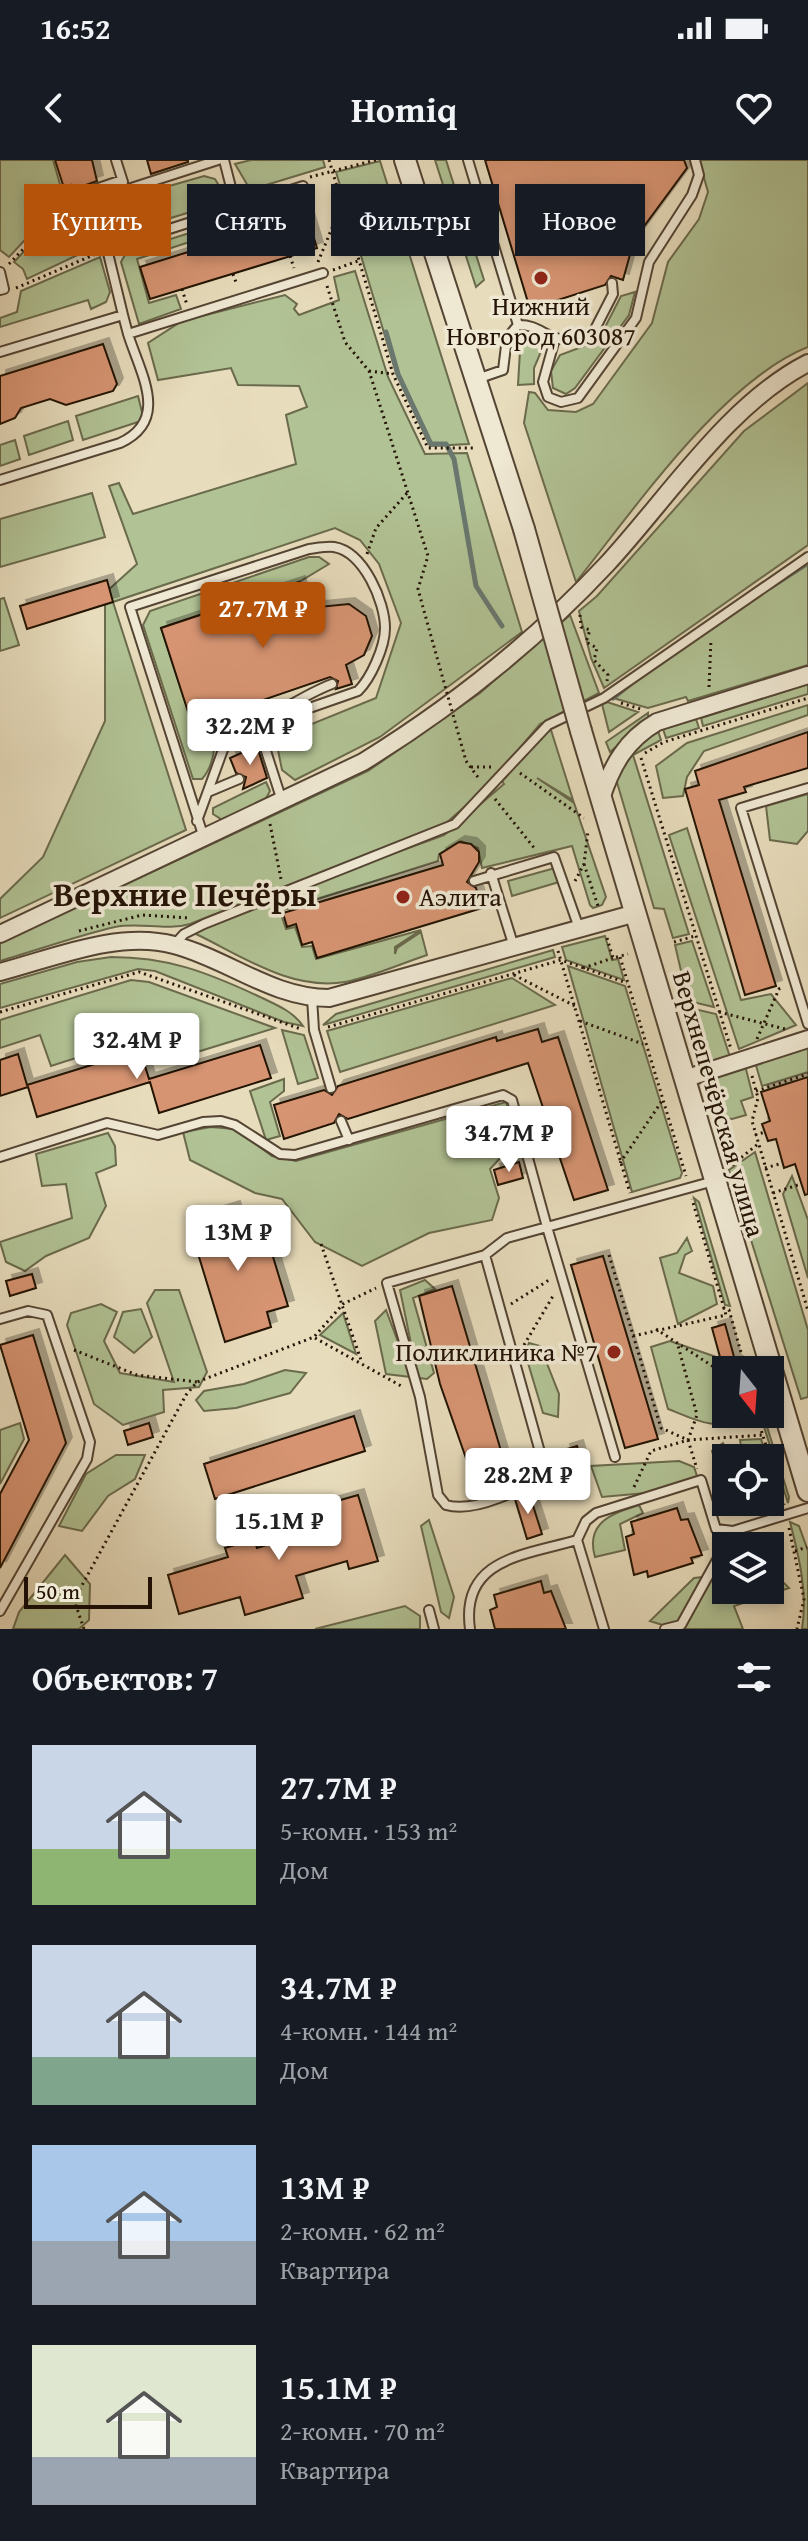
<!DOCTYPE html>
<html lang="ru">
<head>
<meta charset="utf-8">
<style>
	body { margin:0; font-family:"Gentium Book Plus",serif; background:#20242c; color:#f1f3f6; height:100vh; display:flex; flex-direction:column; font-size:30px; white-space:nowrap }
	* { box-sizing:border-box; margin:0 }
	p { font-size:26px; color:#9ea1a6 }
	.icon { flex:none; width:44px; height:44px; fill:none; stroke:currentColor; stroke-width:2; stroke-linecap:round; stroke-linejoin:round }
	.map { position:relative; height:1469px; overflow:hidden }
	.side { display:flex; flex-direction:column; background:#171b24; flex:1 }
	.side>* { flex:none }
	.banner { position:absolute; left:24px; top:24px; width:760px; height:72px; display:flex; gap:16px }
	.needle { width:52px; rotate:163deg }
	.buttons { position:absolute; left:712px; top:1196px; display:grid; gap:16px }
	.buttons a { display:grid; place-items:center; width:72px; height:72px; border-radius:0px; background:#171b24; box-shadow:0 4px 12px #0003; font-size:40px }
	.scale { position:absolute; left:24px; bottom:20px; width:128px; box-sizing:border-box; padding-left:8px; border:4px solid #231205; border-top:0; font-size:22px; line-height:28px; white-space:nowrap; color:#231205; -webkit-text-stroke:6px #efe8d3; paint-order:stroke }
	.price { position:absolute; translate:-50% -68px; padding:0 18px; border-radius:8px; background:#fff; color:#222; font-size:26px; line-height:52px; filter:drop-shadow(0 2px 4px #0008) }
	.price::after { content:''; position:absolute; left:50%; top:48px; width:24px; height:18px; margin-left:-12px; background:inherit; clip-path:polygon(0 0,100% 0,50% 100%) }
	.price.current { background:#b45309; color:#fff }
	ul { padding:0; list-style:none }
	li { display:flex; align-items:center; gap:24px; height:200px; padding:0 32px }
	li span { display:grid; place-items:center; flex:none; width:224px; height:160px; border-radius:0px; color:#555 }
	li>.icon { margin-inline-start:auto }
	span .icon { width:96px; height:96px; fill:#fffc; stroke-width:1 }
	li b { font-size:34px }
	h2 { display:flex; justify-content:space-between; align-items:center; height:96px; padding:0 32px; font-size:34px }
	.pill { padding:0 28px; border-radius:0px; background:#171b24; box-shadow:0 4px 12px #0003; font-size:28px; line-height:72px }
	.pill.current { background:#b45309; color:#fff }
	.status { display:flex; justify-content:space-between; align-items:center; height:56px; padding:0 40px; background:#171b24; direction:ltr }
	.status svg { height:22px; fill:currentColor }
	header { display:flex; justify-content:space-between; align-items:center; height:104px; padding:0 32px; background:#171b24; font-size:36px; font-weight:700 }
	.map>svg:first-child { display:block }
	.green { fill:#b1c294; stroke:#6a6a4c; stroke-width:2 }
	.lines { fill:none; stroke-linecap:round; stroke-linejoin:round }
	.stream { stroke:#69776e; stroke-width:5 }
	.building { fill:#d69472; stroke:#231205; stroke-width:2; filter:url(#shadow) }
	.service-casing { stroke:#544433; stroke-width:12 }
	.minor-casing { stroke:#544433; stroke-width:20 }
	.tertiary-casing { stroke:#544433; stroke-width:24 }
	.path { stroke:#231205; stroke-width:3; stroke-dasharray:2 4; stroke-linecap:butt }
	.service { stroke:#efe8d3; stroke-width:8 }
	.minor { stroke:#efe8d3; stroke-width:16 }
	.tertiary { stroke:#efe8d3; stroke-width:20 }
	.tertiary-bridge-casing { stroke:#544433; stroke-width:24; stroke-linecap:butt }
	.path-bridge { stroke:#231205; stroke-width:3; stroke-dasharray:2 4; stroke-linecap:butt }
	.tertiary-bridge { stroke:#efe8d3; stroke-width:20 }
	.poi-dot { fill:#8f2418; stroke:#efe8d3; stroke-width:3 }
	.labels { text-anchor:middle; stroke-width:7; stroke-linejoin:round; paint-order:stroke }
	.poi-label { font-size:26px; fill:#231205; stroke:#efe8d3 }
	.street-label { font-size:26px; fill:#231205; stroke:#efe8d3 }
	.district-label { font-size:34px; font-weight:bold; fill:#231205; stroke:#efe8d3 }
</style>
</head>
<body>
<div class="status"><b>16:52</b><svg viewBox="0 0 49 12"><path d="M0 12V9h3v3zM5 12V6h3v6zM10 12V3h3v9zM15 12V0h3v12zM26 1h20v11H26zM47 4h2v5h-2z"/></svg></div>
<header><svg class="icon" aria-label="back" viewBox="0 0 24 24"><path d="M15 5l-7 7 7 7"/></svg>Homiq<svg class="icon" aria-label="heart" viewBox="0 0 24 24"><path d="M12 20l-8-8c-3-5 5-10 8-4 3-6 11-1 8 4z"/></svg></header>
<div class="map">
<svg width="808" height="1469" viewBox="0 0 808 1469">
	<defs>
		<filter id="shadow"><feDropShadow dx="6" dy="-6" stdDeviation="0" flood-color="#0004"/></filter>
	</defs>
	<rect width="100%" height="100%" fill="#e7dcbc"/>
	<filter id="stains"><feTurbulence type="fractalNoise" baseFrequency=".0025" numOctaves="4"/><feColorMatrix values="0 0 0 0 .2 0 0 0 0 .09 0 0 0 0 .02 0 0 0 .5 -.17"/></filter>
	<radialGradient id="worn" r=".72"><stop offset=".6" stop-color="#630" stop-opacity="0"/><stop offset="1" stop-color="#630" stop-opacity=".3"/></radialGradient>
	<path class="green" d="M0 0H53L64 38 9 97 0 90Z
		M251 0H323L325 7 263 26H248L235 4Z
		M435 0H446L484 120 476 127Z
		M699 0H808V187C722 221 634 350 576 422L524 263 529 232 535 233 548 250 576 252 593 244 652 163 668 102 699 59 708 32Z
		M380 1 469 284 430 286 396 213 336 12Z
		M204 16 215 19 221 29 217 44 161 61 149 60 144 40 152 31Z
		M310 35 313 42 137 99 149 143 176 135 181 149 139 164 121 102 126 93Z
		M71 42 86 91 27 119 23 109 14 102Z
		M100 97 110 132 106 142 91 149 88 140 0 167V158L17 152 21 131Z
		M355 111 388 217 425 294 467 293 522 472 380 577 295 620 282 610 277 585 287 574 376 538 401 463 379 404 360 380 335 368 113 442 186 670 0 758V739L43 697 105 561V433L137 404 109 326 119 323 133 354 296 304 286 255 307 247 299 226 238 225 231 208 158 220 148 183 182 161 285 135 297 144 294 149 299 155 339 140 334 117Z
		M635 132 629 155 575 228 566 234 553 228 551 211 560 195 598 181 621 136Z
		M530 170 540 176 543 187 534 208V224L518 225 521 174Z
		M808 223V385L604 528 591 498 579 451 597 436 744 271Z
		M138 236 144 260 83 280 76 256Z
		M68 261 73 280 29 295 24 276Z
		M15 280 20 299 0 306V285Z
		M92 333 105 377 0 407V359Z
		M309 397H319L329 404 299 422 161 468 192 563 214 556C216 576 216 604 202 619H193L143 465 150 451Z
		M808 403V505L688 541 686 537 648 548 613 538 655 505Z
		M4 438 19 485 0 491V439Z
		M570 455 599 533 540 564 486 628 445 664 190 764C166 771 140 762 115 767 76 776 38 790 0 801V783L368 611 480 533Z
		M808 524V534L703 566 701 558Z
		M607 542 638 552 609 572 602 544Z
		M808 545V555L704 591 687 617 683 636 663 638 656 606 687 583Z
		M648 553V559L610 592 606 582Z
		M696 559 699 568 666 578 663 569Z
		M551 570 573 640 537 618 574 643 606 737 602 745 593 748 590 745 572 686 482 708 478 688 461 681 439 694 438 701 280 751 286 769 295 767 302 787 312 786 316 799 421 770 395 787V794L397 788 421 772 427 795C400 804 372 817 345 822 291 831 242 796 196 774L198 769 290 731 444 675 504 624 502 621 536 580Z
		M658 571 661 580 633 595 689 774 673 778 664 749 654 748 616 619 639 582Z
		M266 622 270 631 264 642 224 661 213 654V648Z
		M808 634V671L797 684 770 680 766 646Z
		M687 668 741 840 771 834 796 865 739 889 669 675Z
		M555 708 559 722 512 736 508 721Z
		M605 776 612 800 618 799 624 820 566 800 562 787Z
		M692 781 714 847 688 841 675 785Z
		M553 790 555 797 323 865 336 854Z
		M111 797C168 797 206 812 256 835 274 844 292 850 303 866L284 862 155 811 138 809 0 848V824L77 802Z
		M568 806 625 826 682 1013 680 1018 632 1032Z
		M512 818 555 845 340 912 327 871Z
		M131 820 149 822 275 868 171 900 160 871 51 906 40 875 0 888V860Z
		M690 848 716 854 730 897 703 904Z
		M282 870 304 875 318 918 298 924Z
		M808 885V912L762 926 755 902Z
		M745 905 753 937 741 941 746 955 732 959 714 956 707 933 710 919Z
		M284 919V931L270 942 280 976 266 980 250 931Z
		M506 942 518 979 490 1009 499 1038 492 1060 429 1073 362 1106 315 1082 282 1039 255 1033 190 1000 183 972 211 967 235 969 272 996 296 1001Z
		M108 973 115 986 116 1005 96 1013 106 1046 89 1078 46 1096 25 1111 6 1102 0 1082 72 1058 66 1024 42 1026 36 994Z
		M755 992 808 1170V1237L801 1239 729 1010Z
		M792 1016 808 1060V1118L783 1034Z
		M694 1038 699 1042 730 1146 725 1145Z
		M687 1078 692 1091 685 1095 679 1113 713 1126 717 1144 678 1164 660 1098 677 1093Z
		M425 1120 435 1129 413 1138 434 1213 427 1219 386 1214 375 1161 386 1150 403 1195 413 1193 400 1130Z
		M155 1130H179L207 1212 199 1227 163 1230 164 1252 123 1265 94 1244 67 1165 71 1153 101 1144 117 1152 104 1181 120 1213 174 1222 147 1143Z
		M141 1149 152 1177 134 1193 114 1177 123 1152Z
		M343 1153 356 1194 320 1175Z
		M670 1181 725 1200 726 1254H738C719 1275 690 1257 668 1249L651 1187Z
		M529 1183 540 1186 559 1234 558 1257 543 1253 525 1193Z
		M285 1210 306 1213 290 1233 236 1248 204 1251 196 1240 204 1231 244 1224Z
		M760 1254H763L789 1337 788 1343Z
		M20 1263 24 1279 0 1324V1270Z
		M761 1279 767 1298H743L740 1280Z
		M723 1283 729 1298H726V1341L712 1291Z
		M116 1295H145L135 1319 108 1336 82 1371 59 1366 86 1314Z
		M679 1301 694 1307 698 1319 646 1333 602 1337 591 1306Z
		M639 1345 643 1353 620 1364 625 1390 595 1397C585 1363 612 1353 639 1345Z
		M429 1360 454 1437 449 1458 441 1452 421 1366Z
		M790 1362 799 1366 808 1391V1469H802C808 1433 799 1397 790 1362Z
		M65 1395 90 1424 89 1460 79 1469H13L19 1452Z
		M712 1416 727 1435 770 1430V1426L784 1423 789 1428 734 1446 743 1469H675L650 1461 694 1418Z
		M405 1446 420 1456V1469H315Z"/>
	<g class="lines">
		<path class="stream" d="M386 172 398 214 431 284H446L454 299 476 426 502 466
			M771 427 808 403
			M613 538 634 521"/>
	</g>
	<path class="building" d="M55 0H92L97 21 72 30 71 25 64 28Z
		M147 0H188V2L151 14Z
		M485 0H684L687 8 634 80 623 120 611 116 605 125 530 149Z
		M101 34 106 49 80 56 76 43Z
		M307 55 317 88 150 139 140 107Z
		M103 184 117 224 113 231 66 245 50 239 21 248 15 258 0 264V216Z
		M107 420 113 442 27 469 20 446Z
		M299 422 303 436 314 433 319 447 349 444 366 456 372 476 364 495 346 505 352 524 336 529 338 521 330 517 228 552 218 548 214 556 192 564 161 468Z
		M808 572V608L744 627 746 632 719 640 776 826 745 835 685 629 699 625 695 611Z
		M257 586 267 618 243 629 246 617 236 613 230 598Z
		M459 682 471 684 479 692V702L467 722 476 728 482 748 317 798 312 782 302 785 296 764 287 767 283 753 443 705 440 694Z
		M538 869 542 882 558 877 608 1030 574 1040 528 903 348 959 339 954 334 963 284 979 274 945 324 930 332 935 338 926 496 877 497 881Z
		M260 885 271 918 159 953 150 922 37 957 28 927 0 936V900L18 894 27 925 140 890 149 919Z
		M808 917V1034L805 1035 795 1004 784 1008 776 979 768 981 762 964 770 961 761 932Z
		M519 1002 523 1018 498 1025 494 1010Z
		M234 1047 241 1071 263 1064 288 1146 267 1152 271 1167 225 1182 188 1061Z
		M603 1096 658 1279 625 1288 571 1105Z
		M32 1114 36 1128 10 1136 6 1121Z
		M452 1126 507 1311 474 1321 440 1224 419 1136Z
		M725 1164 736 1204 723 1208 712 1168Z
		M33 1175 66 1283 0 1408V1334L29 1280 0 1185Z
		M354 1256 365 1291 215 1339 204 1304Z
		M149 1263 153 1277 128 1285 124 1271Z
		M577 1286 581 1299 568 1303 564 1290Z
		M529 1333 542 1374 527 1379 515 1339Z
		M358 1335 378 1401 349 1409 347 1401 296 1416 303 1438 245 1455 240 1437 179 1454 168 1415 228 1397 225 1388 254 1379 257 1388 308 1372 302 1351Z
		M677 1348 681 1360 688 1359 702 1395 691 1398 693 1403 648 1417 647 1411 634 1415 626 1377 634 1374 631 1362Z
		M541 1421 544 1433 551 1431 566 1469H495L490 1450 497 1447 494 1435Z"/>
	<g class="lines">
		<g class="service-casing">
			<path id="service" d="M116 0 123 22
				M224 0 236 47
				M468 0 518 165C547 164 550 192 593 173L613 134 612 123
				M72 37 122 20
				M107 89 303 26
				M0 112 4 129 0 130
				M123 155 107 89 125 30 218 0
				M555 179 543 222 548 237 561 242 578 238 636 158 649 102 692 35 699 15 695 0
				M0 192 123 155 128 174 323 113
				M477 219 503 210 507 178 518 165
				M0 320 120 283C170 260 141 215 128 174
				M221 554 228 576
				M808 628 741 648 808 864
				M208 632 239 619
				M197 661 228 576C266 564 295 538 332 524
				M204 678 130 447 309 389C317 388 327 386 334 387 364 392 385 442 385 468 385 487 371 518 358 531L258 566 282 641
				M491 713 514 787
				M474 721 554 697 579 768
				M175 784 184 774 204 764 455 664 548 565 604 538 808 397
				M312 838 314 870 331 928
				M341 961 349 980
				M0 997 107 963 158 975 203 962 221 961 235 965 280 994 295 995 503 935 512 940 547 1067 714 1021
				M485 1095 387 1123 420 1237 438 1335 446 1345C474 1353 526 1330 545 1310L485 1095 507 1078 547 1067 615 1297
				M0 1159 28 1151 47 1155 90 1282 87 1299 0 1451
				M429 1450 434 1469
				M470 1469C460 1398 526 1395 577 1380
				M604 1469 577 1380 586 1361 596 1353 701 1320 716 1369 733 1371
				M665 1469 681 1465 733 1371 808 1348"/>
		</g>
		<g class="minor-casing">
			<path id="minor" d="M601 639C612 605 626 580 657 562L808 515
				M0 774 363 602C452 547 536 480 607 404 668 338 728 244 808 203
				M0 812C54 798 118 770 174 785 228 799 272 838 329 838L636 753
				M684 919 808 879"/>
		</g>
		<g class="tertiary-casing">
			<path id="tertiary" d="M405 0 524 369
				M581 571 808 1331"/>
		</g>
		<path class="path" d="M329 0 393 214 428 288H474
			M310 17 376 0
			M290 96 294 108
			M318 102 341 46
			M9 104 64 46
			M333 110 358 101
			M233 114 237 125
			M327 126 345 182 369 211 428 396 418 429 424 451
			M16 128 96 94
			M182 129 187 145
			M369 211 393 214
			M367 394 376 368 408 332
			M580 455 581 467 590 470 586 482 597 488 594 500 608 515 607 521
			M709 527 711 479
			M621 543 644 550
			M645 593 664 582 808 538
			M641 598 731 889
			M466 601 480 620
			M471 607H491
			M520 613 584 658
			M495 639 535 689
			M270 664 281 719
			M584 704 598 746
			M575 721 584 704 588 671
			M79 771 142 755 189 758
			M607 778 613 798 628 794
			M674 782 695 776
			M558 791 630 1033
			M620 797 686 1016
			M583 808 613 798
			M514 815 575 846
			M0 852 139 812 301 869
			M719 852 785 869
			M580 861 643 884
			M328 867 561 800 627 823
			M757 879 779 829 784 827
			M752 916 758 938 752 961 808 1151
			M756 931 808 914
			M755 975 765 972
			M620 1003 662 941
			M732 1005 758 984
			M765 1008 783 1003
			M773 1033 801 1024
			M321 1084 362 1203
			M609 1095 661 1268 688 1280 763 1275
			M511 1144 549 1120
			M723 1148 729 1150 746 1210
			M656 1169 726 1215
			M633 1176 726 1155 692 1039
			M315 1178 403 1227
			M524 1185 553 1136
			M74 1190 137 1215 197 1222
			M756 1254 770 1298
			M688 1280 697 1309
			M770 1298 784 1345
			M634 1327 651 1291 688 1280 697 1255 677 1182
			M789 1368 804 1439 797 1469
			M795 1391 807 1387
			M84 1469 74 1440 186 1235 197 1222 314 1177 343 1144 376 1128"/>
		<use href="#service" class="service"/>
		<use href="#minor" class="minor"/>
		<use href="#tertiary" class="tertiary"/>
		<g class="tertiary-bridge-casing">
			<path id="tertiary-bridge" d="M524 369 581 571"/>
		</g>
		<path class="path-bridge" d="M424 451 466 601"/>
		<use href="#tertiary-bridge" class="tertiary-bridge"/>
	</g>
	<g class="poi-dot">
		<circle cx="541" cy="118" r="8"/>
		<circle cx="403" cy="737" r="8"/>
		<circle cx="614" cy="1192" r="8"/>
	</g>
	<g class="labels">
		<g class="poi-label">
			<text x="541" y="155">Нижний<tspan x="541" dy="30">Новгород 603087</tspan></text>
			<text x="419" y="746" text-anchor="start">Аэлита</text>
			<text x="598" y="1201" text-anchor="end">Поликлиника №7</text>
		</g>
		<g class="street-label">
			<text transform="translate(719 944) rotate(74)" y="9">Верхнепечёрская улица</text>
		</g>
		<g class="district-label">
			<text x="185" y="746">Верхние Печёры</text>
		</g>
	</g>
	<rect width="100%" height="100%" filter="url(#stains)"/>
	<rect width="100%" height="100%" fill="url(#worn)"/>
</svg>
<div class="buttons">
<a><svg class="needle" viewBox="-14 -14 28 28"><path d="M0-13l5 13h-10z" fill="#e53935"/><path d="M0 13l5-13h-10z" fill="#9ea1a6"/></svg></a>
<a><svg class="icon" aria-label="locate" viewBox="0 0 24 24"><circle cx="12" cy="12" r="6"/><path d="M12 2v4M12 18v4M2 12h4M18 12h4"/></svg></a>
<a><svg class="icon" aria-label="layers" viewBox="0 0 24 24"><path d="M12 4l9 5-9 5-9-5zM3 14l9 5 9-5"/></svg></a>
</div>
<div class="scale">50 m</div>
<b class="price current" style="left:263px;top:490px">27.7M ₽</b>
<b class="price" style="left:250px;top:607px">32.2M ₽</b>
<b class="price" style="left:137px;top:921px">32.4M ₽</b>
<b class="price" style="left:509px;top:1014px">34.7M ₽</b>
<b class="price" style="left:238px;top:1113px">13M ₽</b>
<b class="price" style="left:528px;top:1356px">28.2M ₽</b>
<b class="price" style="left:279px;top:1402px">15.1M ₽</b>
<div class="banner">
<a class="pill current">Купить</a>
<a class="pill">Снять</a>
<a class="pill">Фильтры</a>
<a class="pill">Новое</a>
</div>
</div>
<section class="side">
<h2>Объектов: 7<svg class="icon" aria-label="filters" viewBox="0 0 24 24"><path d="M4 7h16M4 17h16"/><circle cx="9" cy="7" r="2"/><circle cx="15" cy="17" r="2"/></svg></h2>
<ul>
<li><span style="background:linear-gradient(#c9d6e8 65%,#8fb573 0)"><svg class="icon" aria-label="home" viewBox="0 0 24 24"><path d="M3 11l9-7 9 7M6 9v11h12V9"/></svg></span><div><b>27.7M ₽</b><p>5-комн. · 153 m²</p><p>Дом</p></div></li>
<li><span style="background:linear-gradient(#c9d6e8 70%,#7fa58c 0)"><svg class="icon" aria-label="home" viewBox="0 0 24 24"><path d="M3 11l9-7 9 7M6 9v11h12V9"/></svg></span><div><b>34.7M ₽</b><p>4-комн. · 144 m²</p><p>Дом</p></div></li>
<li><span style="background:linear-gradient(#a9c7e8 60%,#9aa5b1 0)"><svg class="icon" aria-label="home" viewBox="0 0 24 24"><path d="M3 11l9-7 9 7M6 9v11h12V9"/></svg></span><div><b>13M ₽</b><p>2-комн. · 62 m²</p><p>Квартира</p></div></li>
<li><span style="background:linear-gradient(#dfe7d0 70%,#9aa5b1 0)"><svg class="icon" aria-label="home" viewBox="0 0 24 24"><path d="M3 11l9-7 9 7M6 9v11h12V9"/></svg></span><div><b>15.1M ₽</b><p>2-комн. · 70 m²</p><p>Квартира</p></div></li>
</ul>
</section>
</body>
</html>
